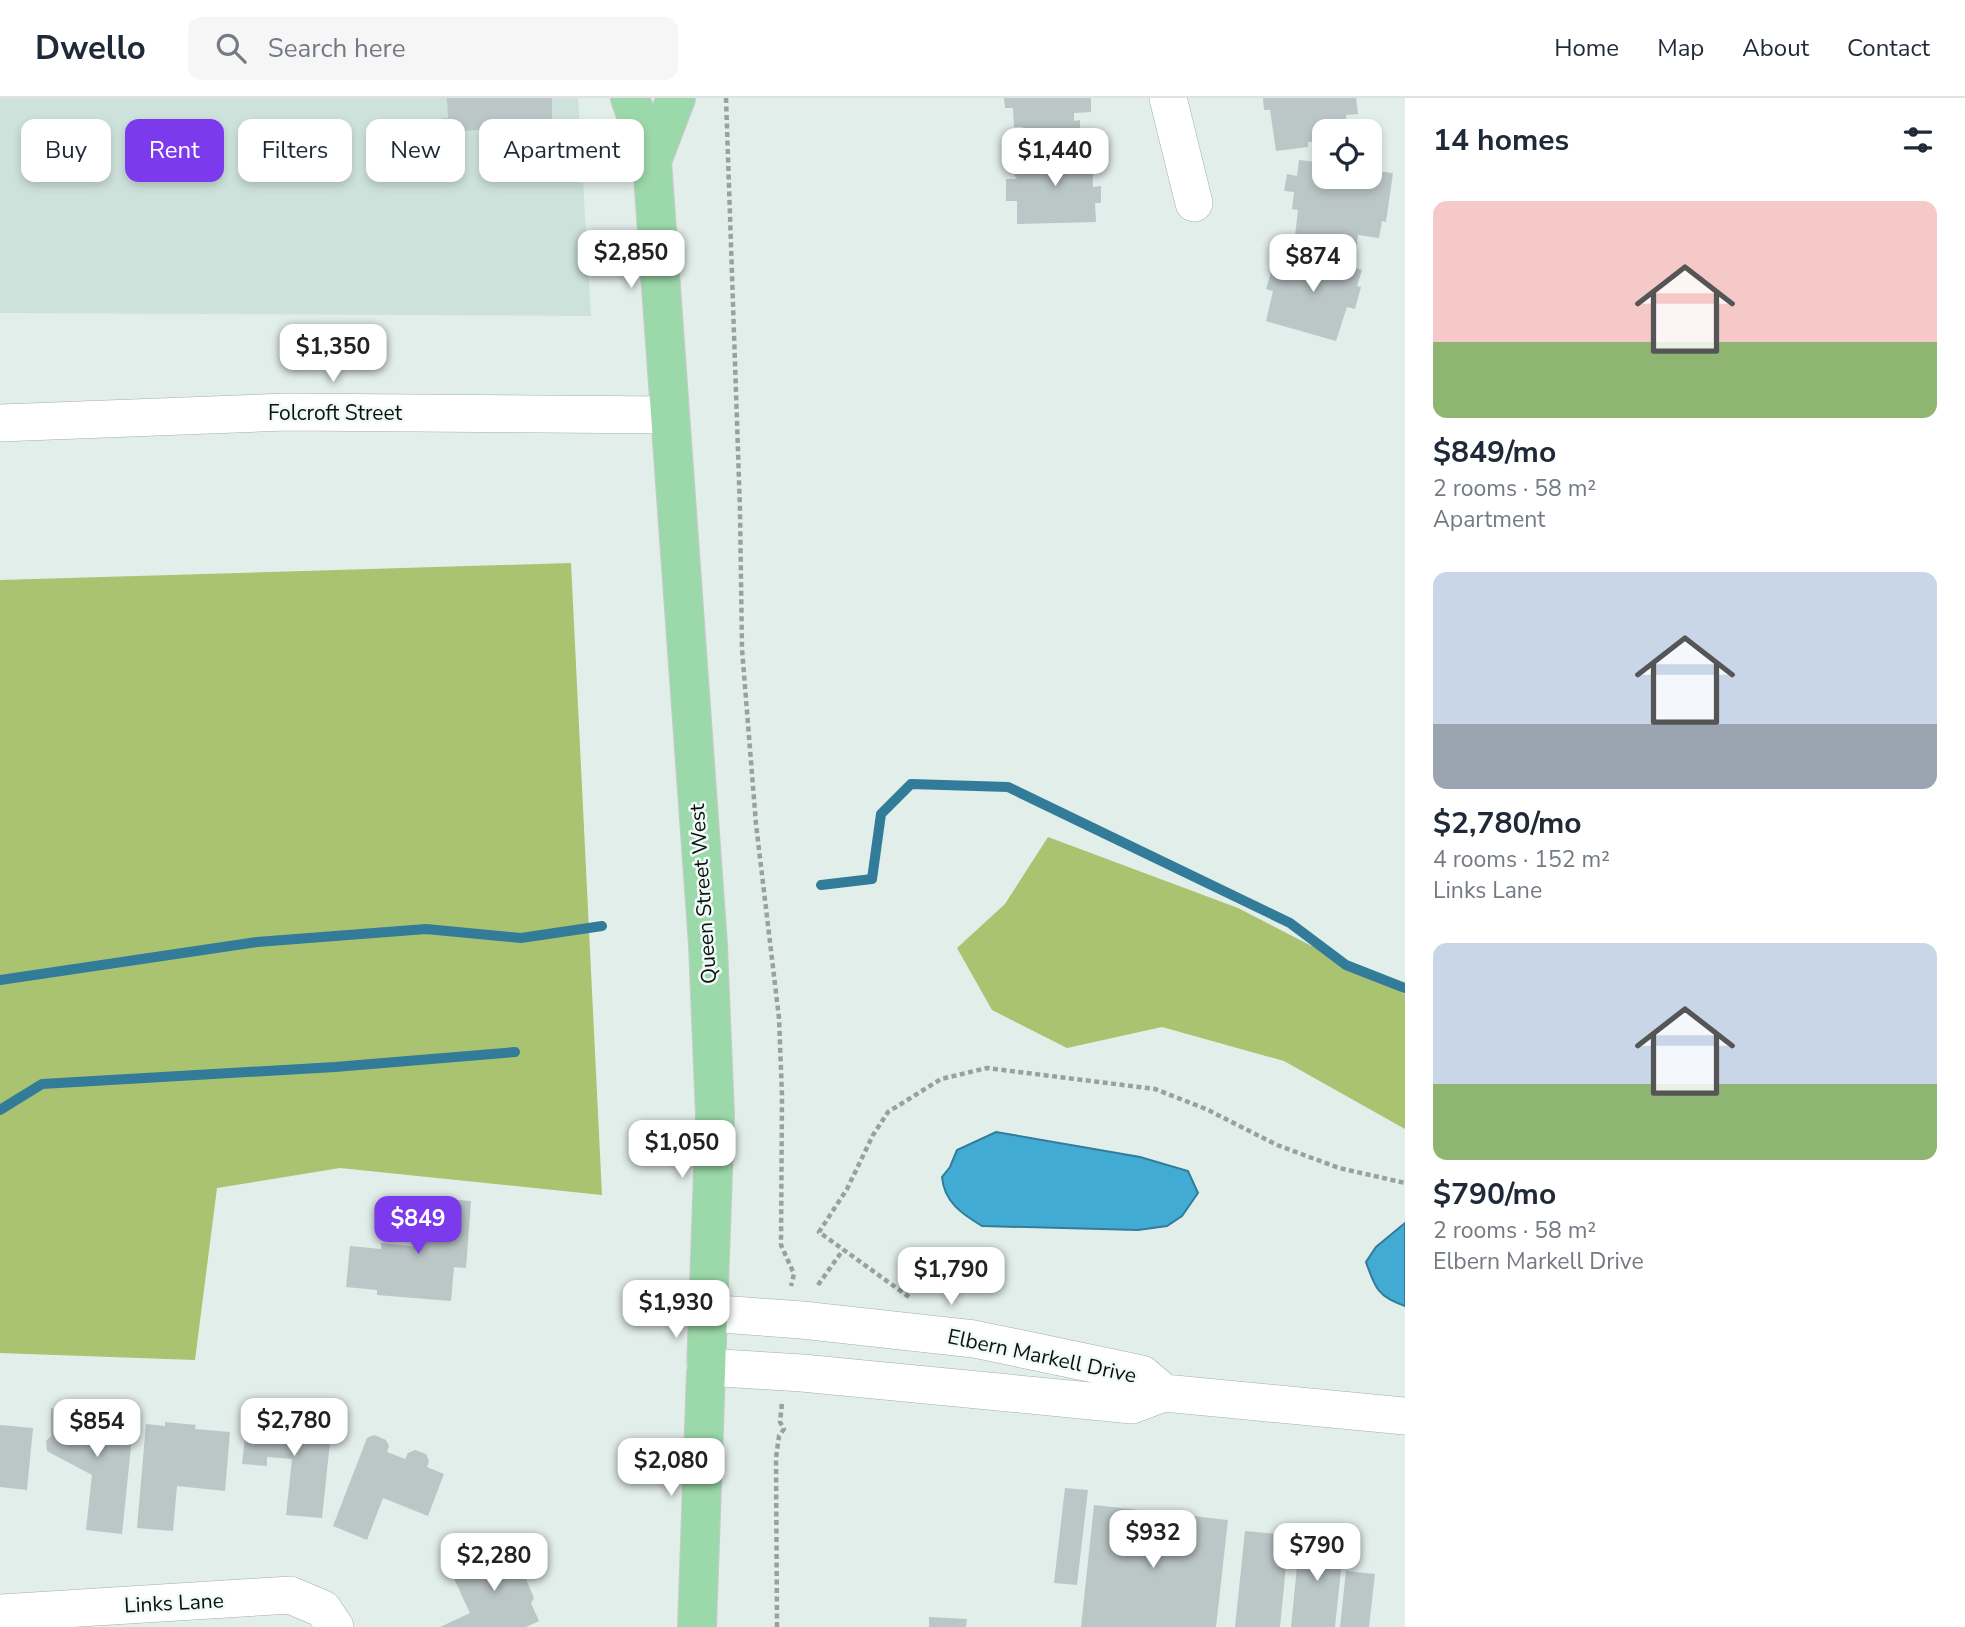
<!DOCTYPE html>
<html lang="en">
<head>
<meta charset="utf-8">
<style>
	body { margin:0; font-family:"Nunito Sans",sans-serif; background:#f6f6f7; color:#1f2937; height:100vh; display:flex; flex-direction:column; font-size:26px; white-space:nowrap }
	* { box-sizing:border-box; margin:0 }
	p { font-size:23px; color:#747a83 }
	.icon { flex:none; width:38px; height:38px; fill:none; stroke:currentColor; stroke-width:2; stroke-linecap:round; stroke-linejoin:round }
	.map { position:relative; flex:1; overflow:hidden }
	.side { display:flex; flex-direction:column; background:#fff; width:560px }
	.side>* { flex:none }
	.hud { position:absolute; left:21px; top:21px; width:665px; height:63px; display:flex; gap:14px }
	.fabs { position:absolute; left:1312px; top:21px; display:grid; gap:14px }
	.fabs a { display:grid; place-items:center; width:70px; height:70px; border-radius:14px; background:#fff; box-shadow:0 4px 10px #0003; font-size:35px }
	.price { position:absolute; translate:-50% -60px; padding:0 16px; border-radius:14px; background:#fff; color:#222; font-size:23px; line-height:46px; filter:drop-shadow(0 2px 4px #0008) }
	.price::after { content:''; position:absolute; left:50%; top:42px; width:21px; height:16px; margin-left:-10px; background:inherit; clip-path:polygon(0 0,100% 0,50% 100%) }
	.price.selected { background:#7c3aed; color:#fff }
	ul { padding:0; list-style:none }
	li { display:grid; align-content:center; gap:14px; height:371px; padding:0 28px }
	li span { display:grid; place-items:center; height:217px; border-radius:14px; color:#555 }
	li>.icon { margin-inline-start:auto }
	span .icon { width:126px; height:126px; fill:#fffc; stroke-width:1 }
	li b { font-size:30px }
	h2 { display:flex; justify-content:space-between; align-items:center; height:84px; padding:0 28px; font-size:30px }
	.chip { padding:0 24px; border-radius:14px; background:#fff; box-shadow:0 4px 10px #0003; font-size:24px; line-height:63px }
	.chip.selected { background:#7c3aed; color:#fff }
	header { display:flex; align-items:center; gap:42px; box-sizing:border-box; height:98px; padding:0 35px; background:#fff; border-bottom:2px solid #e0e1e3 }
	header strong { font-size:33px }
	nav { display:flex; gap:38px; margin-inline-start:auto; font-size:24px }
	.search { width:490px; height:63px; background:#f6f6f7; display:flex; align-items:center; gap:18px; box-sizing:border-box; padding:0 24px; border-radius:14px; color:#747a83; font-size:26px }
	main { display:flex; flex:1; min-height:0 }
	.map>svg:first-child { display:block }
	.built { fill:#cee2dc }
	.forest { fill:#a9c370 }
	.water { fill:#42abd4; stroke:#327c99; stroke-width:2 }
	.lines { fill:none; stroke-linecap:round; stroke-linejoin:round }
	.stream { stroke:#327c99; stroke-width:10 }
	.building { fill:#bbc6c7 }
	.minor-casing { stroke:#a3aeaa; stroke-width:38 }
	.major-casing { stroke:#cacaca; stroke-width:40 }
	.path { stroke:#98a19e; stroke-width:4.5; stroke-dasharray:5 3.5; stroke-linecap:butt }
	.minor { stroke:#fff; stroke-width:37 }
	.major { stroke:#9cd9aa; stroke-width:38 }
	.labels { text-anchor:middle; stroke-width:5; stroke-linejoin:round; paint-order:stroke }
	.street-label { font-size:21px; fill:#0c100f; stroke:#f0fbf7 }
</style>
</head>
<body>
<header>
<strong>Dwello</strong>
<div class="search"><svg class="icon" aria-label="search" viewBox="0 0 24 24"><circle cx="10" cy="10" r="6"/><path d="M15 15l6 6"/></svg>Search here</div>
<nav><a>Home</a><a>Map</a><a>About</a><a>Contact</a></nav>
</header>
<main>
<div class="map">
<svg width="1405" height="1529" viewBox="0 0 1405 1529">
	<rect width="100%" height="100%" fill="#e2eeea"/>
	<path class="built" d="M0 0H578L591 218 0 215Z"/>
	<path class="forest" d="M571 465 602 1097 340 1070 217 1090 195 1262 0 1255V482Z
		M1048 739 1238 810 1405 896V1031L1284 963 1162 929 1067 950 992 912 957 850 1005 806Z"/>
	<path class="water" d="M996 1034 1140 1059 1188 1073 1198 1095 1182 1118 1167 1128 1138 1132 982 1128C962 1116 944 1104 942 1079L950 1069 957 1052Z
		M1405 1125V1208C1378 1199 1375 1190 1366 1164L1376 1149Z"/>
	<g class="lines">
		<path class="stream" d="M821 787 872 781 881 716 911 686 1008 689 1290 825 1346 867 1405 890
			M0 882 257 844 426 831 521 840 602 828
			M0 1012 42 986 335 969 515 954"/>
	</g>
	<path class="building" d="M447 0H552V26H549V43H536V28L464 33V38L443 39 442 20H448Z
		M1004 0H1091V14L1074 15V23L1080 22V41L1024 43 1023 29H1014L1013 10H1005Z
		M1263 0H1356L1358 16 1346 17 1348 33H1325V43L1308 44V49L1276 53 1270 12H1264Z
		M1092 50 1093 89 1101 88V105H1095L1096 124 1017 126V103H1006V81H1017L1014 77V67L1017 66V58L1056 57V51Z
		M1299 62 1325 65V79H1370V72L1393 75 1386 124 1382 123 1379 140 1358 137 1357 147 1295 138 1298 112 1292 111 1294 94 1284 93 1287 76 1297 78Z
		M1290 149 1362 172 1357 188 1361 189 1355 211 1347 209 1336 243 1266 223 1273 193 1266 191 1272 171 1282 174Z
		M424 1099 471 1103 466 1170 454 1169 451 1203 377 1197V1192L346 1189 350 1148 381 1151V1145L420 1149Z
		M75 1308 93 1310 98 1315 134 1319 122 1436 86 1432 92 1377 47 1353 46 1343 51 1338V1310L64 1313Z
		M272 1314 285 1316 289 1326 307 1328 315 1318 327 1319 332 1325 322 1420 286 1417 292 1361 267 1359V1368L242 1366 247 1321 266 1323Z
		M165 1324 196 1327 195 1331 230 1334 225 1393 177 1388 173 1433 137 1430 146 1326 165 1328Z
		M0 1327 33 1330 27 1392 0 1389Z
		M374 1337 386 1342 389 1348 387 1354 405 1361 408 1355 415 1352 426 1356 429 1363 427 1369 444 1376 428 1418 383 1400 367 1442 333 1428 367 1340Z
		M1065 1390 1088 1392 1077 1487 1054 1485Z
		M1094 1407 1228 1422 1216 1529H1081Z
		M1245 1433 1289 1437 1280 1529H1235Z
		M1300 1438 1344 1443 1335 1529H1291Z
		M507 1446 517 1469 514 1470 518 1479 526 1481 534 1500 531 1505 539 1523 526 1529H440L470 1515 450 1472Z
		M1346 1473 1375 1476 1369 1529H1340Z
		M929 1519 967 1521 966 1529H929Z"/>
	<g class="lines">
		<g class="minor-casing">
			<path id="minor" d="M1168 0 1194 105
				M0 325 287 314 670 317
				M706 1215 802 1222 974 1241 1142 1276 1164 1295
				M705 1269 802 1275 1132 1307 1164 1295 1405 1318
				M0 1515 290 1497 323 1511 335 1529"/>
		</g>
		<g class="major-casing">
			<path id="major" d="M630 0 652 63 708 847 715 1017 697 1529
				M652 63 676 0"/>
		</g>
		<path class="path" d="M726 0 740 412 742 551 756 726 779 920 782 997 781 1147 794 1176 791 1188
			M818 1187 843 1152
			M909 1199 819 1134 847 1091 873 1037 888 1014 941 981 987 970 1155 991 1206 1011 1277 1047 1339 1070 1405 1085
			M777 1529 776 1360 779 1338 784 1331 780 1324 782 1305"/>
		<use href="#minor" class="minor"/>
		<use href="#major" class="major"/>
	</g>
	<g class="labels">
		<g class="street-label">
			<text x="335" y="322">Folcroft Street</text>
			<text transform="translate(703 796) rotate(-94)" y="7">Queen Street West</text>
			<text transform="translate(1042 1258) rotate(12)" y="7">Elbern Markell Drive</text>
			<text transform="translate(174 1505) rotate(-3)" y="7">Links Lane</text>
		</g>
	</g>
</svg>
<div class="fabs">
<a><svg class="icon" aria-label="locate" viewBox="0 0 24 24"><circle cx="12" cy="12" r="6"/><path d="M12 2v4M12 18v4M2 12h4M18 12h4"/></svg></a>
</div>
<b class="price" style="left:1055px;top:90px">$1,440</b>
<b class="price" style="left:631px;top:192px">$2,850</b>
<b class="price" style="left:1313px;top:196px">$874</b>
<b class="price" style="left:333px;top:286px">$1,350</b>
<b class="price" style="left:682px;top:1082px">$1,050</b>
<b class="price selected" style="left:418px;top:1158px">$849</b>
<b class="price" style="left:951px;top:1209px">$1,790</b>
<b class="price" style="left:676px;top:1242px">$1,930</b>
<b class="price" style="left:294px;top:1360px">$2,780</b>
<b class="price" style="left:97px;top:1361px">$854</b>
<b class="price" style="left:671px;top:1400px">$2,080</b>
<b class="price" style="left:1153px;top:1472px">$932</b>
<b class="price" style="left:1317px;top:1485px">$790</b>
<b class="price" style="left:494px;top:1495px">$2,280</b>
<div class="hud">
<a class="chip">Buy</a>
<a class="chip selected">Rent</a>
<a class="chip">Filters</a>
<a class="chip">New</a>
<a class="chip">Apartment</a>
</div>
</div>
<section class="side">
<h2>14 homes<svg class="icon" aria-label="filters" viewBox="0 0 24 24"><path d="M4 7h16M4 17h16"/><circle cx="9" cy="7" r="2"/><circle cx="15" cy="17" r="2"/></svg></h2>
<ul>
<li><span style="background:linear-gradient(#f6c9c9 65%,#8fb573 0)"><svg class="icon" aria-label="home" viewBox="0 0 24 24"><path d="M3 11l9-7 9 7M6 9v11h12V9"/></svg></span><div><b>$849/mo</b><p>2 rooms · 58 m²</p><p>Apartment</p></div></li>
<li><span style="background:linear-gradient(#c9d6e8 70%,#9aa5b1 0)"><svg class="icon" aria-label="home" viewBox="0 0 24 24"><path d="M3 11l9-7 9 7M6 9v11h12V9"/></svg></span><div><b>$2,780/mo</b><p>4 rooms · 152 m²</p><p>Links Lane</p></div></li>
<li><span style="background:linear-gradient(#c9d6e8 65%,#8fb573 0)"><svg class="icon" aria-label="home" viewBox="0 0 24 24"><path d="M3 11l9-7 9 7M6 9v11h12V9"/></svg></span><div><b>$790/mo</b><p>2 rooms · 58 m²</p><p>Elbern Markell Drive</p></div></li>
</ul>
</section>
</main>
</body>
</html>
